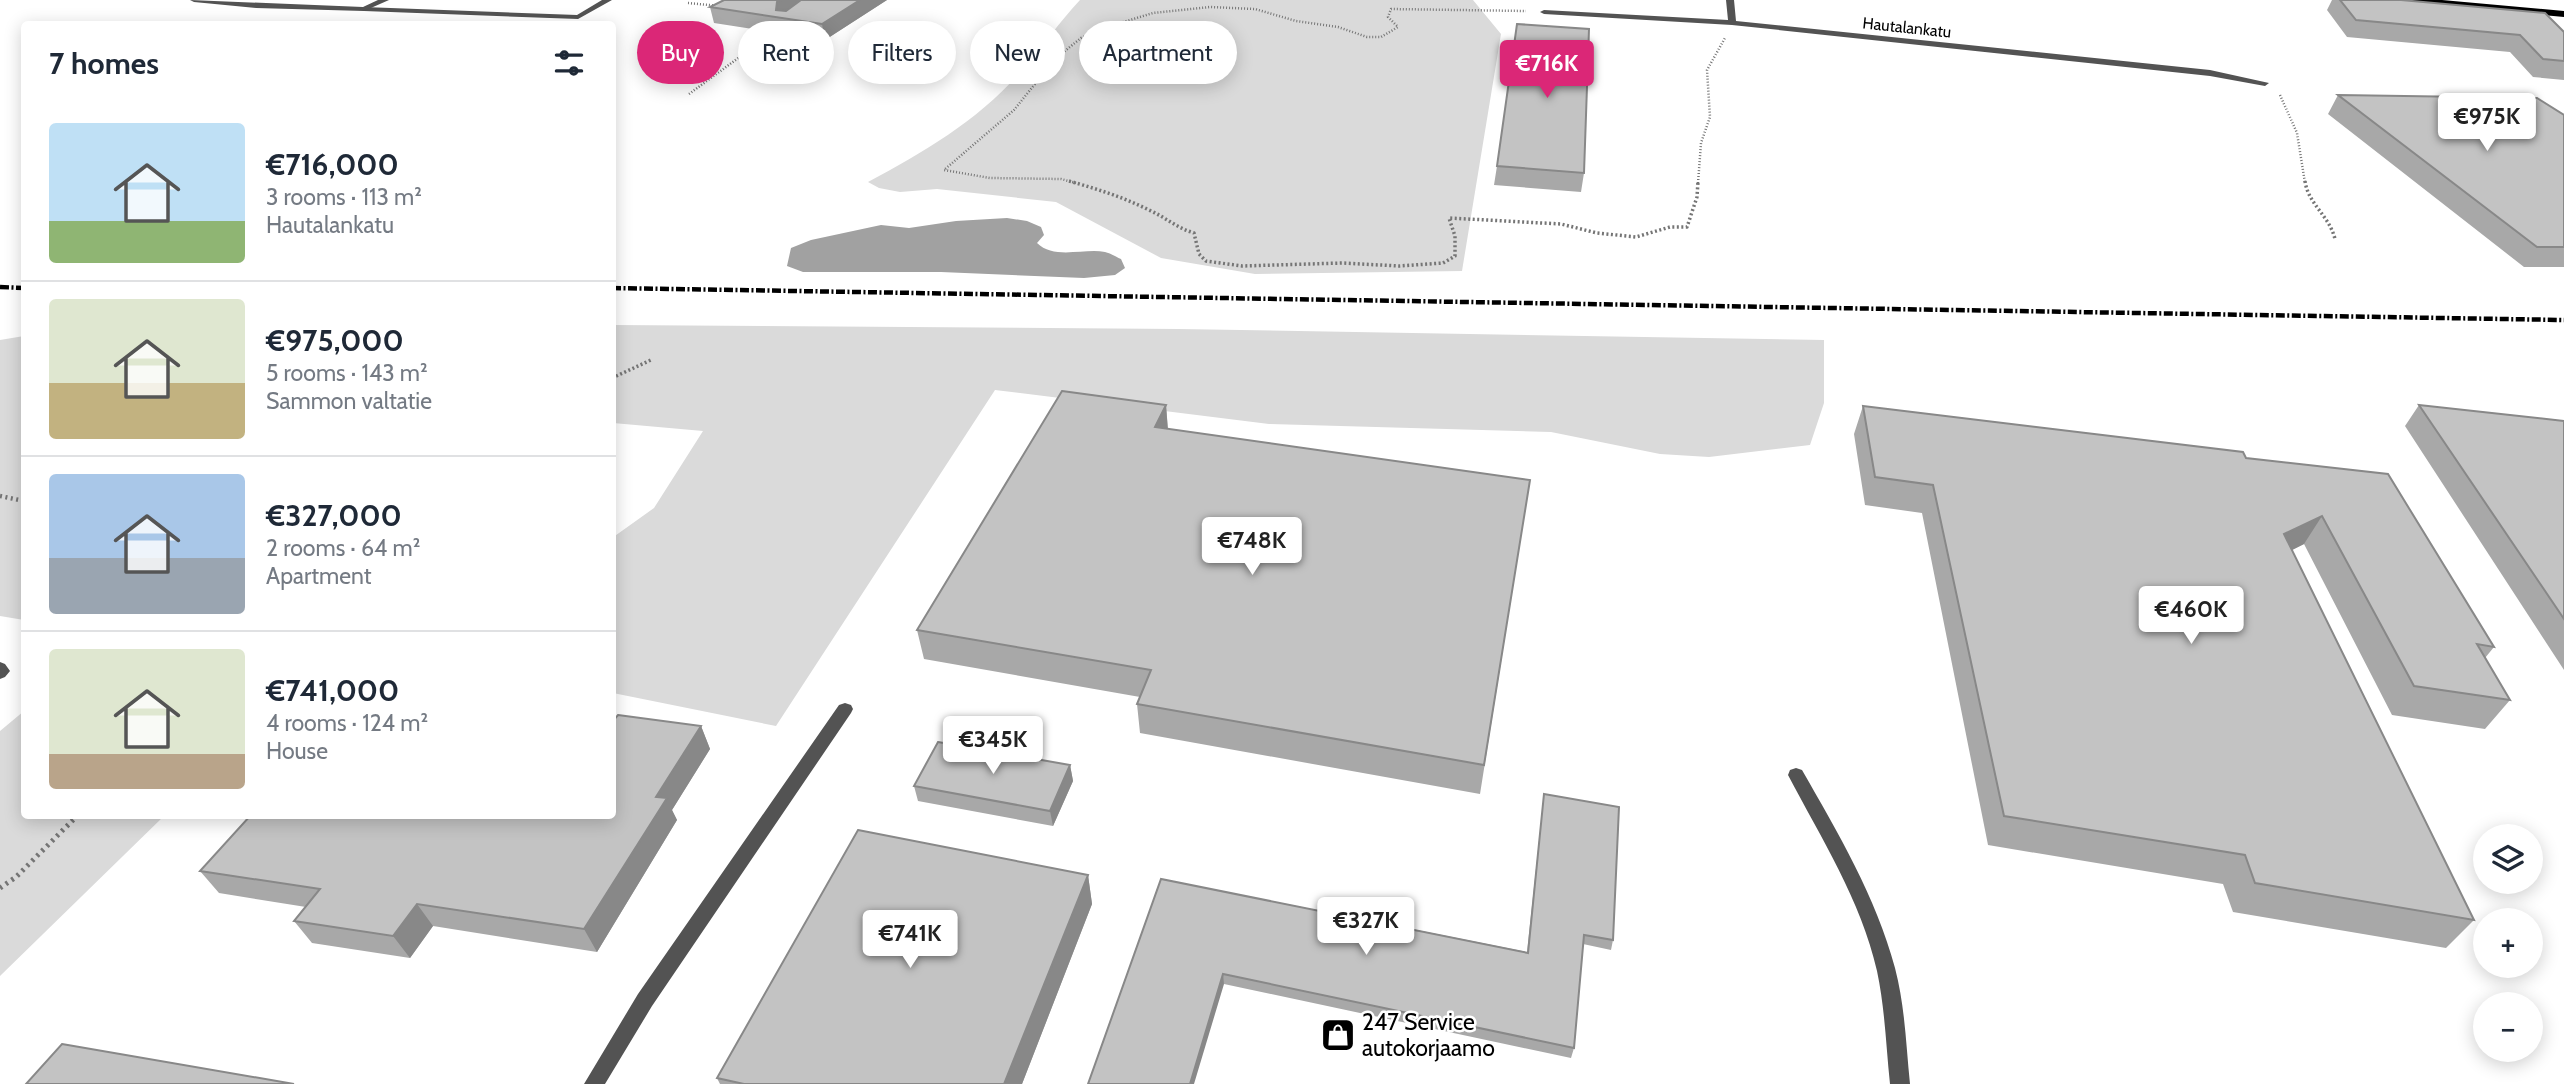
<!DOCTYPE html>
<html lang="en">
<head>
<meta charset="utf-8">
<style>
	body { margin:0; font-family:Cabin,sans-serif; background:#f6f6f7; color:#1f2937; height:100vh; display:flex; flex-direction:column; font-size:26px; white-space:nowrap }
	* { box-sizing:border-box; margin:0 }
	p { font-size:23px; color:#747a83 }
	.icon { flex:none; width:38px; height:38px; fill:none; stroke:currentColor; stroke-width:2; stroke-linecap:round; stroke-linejoin:round }
	.map { position:relative; flex:1; overflow:hidden }
	.side { position:absolute; left:21px; top:21px; width:595px; height:798px; display:flex; flex-direction:column; background:#fff; border-radius:7px; box-shadow:0 4px 18px #0003 }
	.side>* { flex:none }
	.top-card { position:absolute; left:637px; top:21px; width:665px; height:63px; display:flex; gap:14px }
	.tools { position:absolute; left:2473px; top:824px; display:grid; gap:14px }
	.tools a { display:grid; place-items:center; width:70px; height:70px; border-radius:50%; background:#fff; box-shadow:0 4px 18px #0003; font-size:35px }
	.price { position:absolute; translate:-50% -60px; padding:0 16px; border-radius:7px; background:#fff; color:#222; font-size:23px; line-height:46px; filter:drop-shadow(0 2px 4px #0008) }
	.price::after { content:''; position:absolute; left:50%; top:42px; width:21px; height:16px; margin-left:-10px; background:inherit; clip-path:polygon(0 0,100% 0,50% 100%) }
	.price.current { background:#db2777; color:#fff }
	ul { padding:0; list-style:none }
	li { display:flex; align-items:center; gap:21px; height:175px; padding:0 28px }
	li+li { border-top:2px solid #e0e1e3 }
	li span { display:grid; place-items:center; flex:none; width:196px; height:140px; border-radius:7px; color:#555 }
	li>.icon { margin-inline-start:auto }
	span .icon { width:84px; height:84px; fill:#fffc; stroke-width:1 }
	li b { font-size:30px }
	h2 { display:flex; justify-content:space-between; align-items:center; height:84px; padding:0 28px; font-size:30px }
	.pill { padding:0 24px; border-radius:32px; background:#fff; box-shadow:0 4px 18px #0003; font-size:24px; line-height:63px }
	.pill.current { background:#db2777; color:#fff }
	.map>svg:first-child { display:block }
	.green { fill:#dadada }
	.water { fill:#a1a1a1 }
	.lines { fill:none; stroke-linecap:round; stroke-linejoin:round }
	.path-far3 { stroke:#757575; stroke-width:2.5; stroke-dasharray:1 2; stroke-linecap:butt }
	.path-far2 { stroke:#757575; stroke-width:3.5; stroke-dasharray:2 2.5; stroke-linecap:butt }
	.path-far1 { stroke:#757575; stroke-width:4.5; stroke-dasharray:2 3.5; stroke-linecap:butt }
	.path { stroke:#757575; stroke-width:5; stroke-dasharray:2.5 4.5; stroke-linecap:butt }
	.service { fill:#535353; fill-rule:evenodd }
	.minor { fill:#535353; fill-rule:evenodd }
	.primary { fill:#000; fill-rule:evenodd }
	.rail { stroke:#000; stroke-width:4.5; stroke-dasharray:9 2.5 2 2.5; stroke-linecap:butt }
	.wall { fill:#a8a8a8 }
	.shaded-wall { fill:#888 }
	.building { fill:#c3c3c3; stroke:#888; stroke-width:2 }
	.labels { text-anchor:middle; stroke-width:5; stroke-linejoin:round; paint-order:stroke }
	.far-street-label { font-size:16px; fill:#000; stroke:#fff }
	.near-poi-label { font-size:23px; fill:#000; stroke:#fff; text-anchor:start }
</style>
</head>
<body>
<div class="map">
<svg width="2564" height="1084" viewBox="0 0 2564 1084">
	<rect width="100%" height="100%" fill="#fff"/>
	<path class="green" d="M1080 0H1473L1501 34 1462 271 1255 274 1161 258 1056 202 937 189 900 192 879 188 868 182C924 152 979 120 1021 71 1042 48 1059 22 1080 0Z
		M613 325 1178 329 1824 340V403L1810 445 1709 457 1660 454 1551 432 1269 424 995 390 776 726 613 693 612 538 654 508 703 431 613 423Z
		M24 336V620L0 616V340Z
		M24 711V816H164L0 976V731Z"/>
	<path class="water" d="M1007 218 1027 221 1041 227 1044 235 1037 243C1054 260 1084 248 1105 252 1110 253 1116 257 1121 259L1125 268 1115 275 1084 278 941 272H803L787 266 791 248 811 240 881 225 909 228 956 221Z"/>
	<g class="lines">
		<path class="path-far3" d="M688 3 719 6
			M689 94 778 29
			M2280 95 2297 133 2305 183
			M1076 183 1061 179 990 178 944 170 1014 110 1055 59 1081 38 1107 27 1153 13 1210 7 1255 9 1296 21 1338 27 1367 37H1381L1398 27 1388 17 1391 9 1526 11
			M1698 183 1701 143 1710 117 1707 70 1725 38"/>
		<path class="path-far2" d="M1069 181C1097 189 1123 197 1149 210 1165 217 1177 228 1194 233L1199 254 1206 261 1242 266 1342 263 1399 266 1443 263 1455 256V236L1449 218 1561 224 1597 233 1636 237 1670 227H1687L1697 197 1698 181
			M2305 181C2308 204 2329 215 2335 239
			M612 378 651 360"/>
		<path class="path-far1" d="M0 496 24 501"/>
		<path class="path" d="M0 888 16 877 77 816"/>
		<path class="service" d="M602 0H612L578 19 364 11 360 9 364 7 577 15Z
			M0 662 5 664 10 671 5 677 0 679Z
			M845 703 851 705 853 709 851 713 652 1006 605 1084H584L638 994 839 705Z
			M1796 768 1802 770C1838 833 1876 897 1895 968 1905 1006 1906 1045 1910 1084H1890C1886 1046 1885 1009 1877 971 1861 900 1821 838 1788 775L1790 770Z"/>
		<path class="minor" d="M190 0 363 7 378 0H389L364 11 256 8 194 2Z
			M1726 0H1734L1736 21 2210 70 2269 83 2265 86 2210 76 1732 25 1544 14 1540 12 1544 10 1728 20Z"/>
		<path class="primary" d="M2405 0H2442L2564 11V17L2410 3Z"/>
		<path class="rail" d="M0 287 24 288
			M612 288 2564 320"/>
	</g>
	<path class="wall" d="M724 0H887L825 40 714 23 710 7Z
		M2332 0H2340L2564 32V80L2533 77 2510 52 2347 37 2327 10Z
		M2338 95 2564 115V267H2524L2328 114Z
		M1497 166 1584 173 1581 192 1494 185Z
		M1166 405 1168 429 1530 480 1480 794 1140 733 1137 704 1140 697 924 659 917 630Z
		M2419 405 2564 421V670L2405 426Z
		M1863 406 2246 458 2494 647 2485 658 2510 700 2485 729 2392 715 2304 544 2292 550 2474 920 2446 948 2233 912 2223 884 1988 845 1922 513 1865 505 1854 434Z
		M701 726 710 749 672 810 677 820 597 952 433 926 410 958 312 943 294 921 306 907 219 893 200 871 612 816Z
		M1070 765 1073 781 1053 826 918 801 914 786Z
		M1544 794 1613 940 1611 950 1583 944 1574 1048 1571 1058 1224 984 1161 879 1527 952Z
		M1088 875 1092 904 1022 1084H720L717 1078Z"/>
	<path class="shaded-wall" d="M781 0H811L781 18 776 10 777 2Z
		M860 0H887L825 40 822 24Z
		M1166 405 1168 433 1155 427Z
		M2322 516 2304 544 2266 563 2284 534Z
		M701 726 710 749 672 810 677 820 597 952 584 929 656 797Z
		M1070 765 1073 781 1053 826 1050 811Z
		M1088 875 1092 904 1022 1084H1004Z
		M417 904 433 926 410 958 393 936Z
		M1223 974 1224 984 1194 1084H1190Z"/>
	<path class="building" d="M724 0H781L777 2 776 10 786 11 801 0H860L822 24 710 7Z
		M2340 0H2401L2545 13 2564 32V61L2543 59 2520 35 2356 20Z
		M1517 24 1589 29 1584 173 1497 166Z
		M2338 95 2537 98 2564 115V247H2537Z
		M1062 391 1166 405 1155 427 1530 480 1484 765 1137 704 1151 670 917 630Z
		M2419 405 2564 421V619Z
		M1863 406 2243 452 2246 458 2388 474 2494 647 2477 644 2510 700 2414 686 2322 516 2284 534 2474 920 2255 883 2245 855 2004 816 1933 485 1875 477Z
		M618 715 701 726 656 797 667 798 584 929 417 904 393 936 294 921 320 889 200 871 250 816H612V722Z
		M938 742 1070 765 1050 811 914 786Z
		M1544 794 1619 807 1613 940 1584 935 1574 1048 1223 974 1190 1084H1088L1161 879 1528 953Z
		M858 830 1088 875 1004 1084H744L717 1078Z
		M62 1044 294 1084H26Z"/>
	<defs>
		<g id="shop-square" transform="scale(1.75)"><rect x="-9" y="-9" width="18" height="18" rx="4" fill="#000" stroke="#fff"/><path d="M-5-2.5h2.3a2.7 3.5 0 0 1 5.4 0H5L5.5 6h-11ZM-1.5-2.5h3a1.5 2.3 0 0 0-3 0Z" fill="#fff"/></g>
	</defs>
	<g fill-rule="evenodd">
		<use href="#shop-square" x="1338" y="1035"/>
	</g>
	<g class="labels">
		<g class="far-street-label">
			<text transform="translate(1907 27) rotate(6)" y="6">Hautalankatu</text>
		</g>
		<g class="near-poi-label">
			<text x="1362" y="1030">247 Service<tspan x="1362" dy="26">autokorjaamo</tspan></text>
		</g>
	</g>
</svg>
<div class="tools">
<a><svg class="icon" aria-label="layers" viewBox="0 0 24 24"><path d="M12 4l9 5-9 5-9-5zM3 14l9 5 9-5"/></svg></a>
<a>+</a>
<a>−</a>
</div>
<b class="price current" style="left:1547px;top:100px">€716K</b>
<b class="price" style="left:2487px;top:153px">€975K</b>
<b class="price" style="left:1252px;top:577px">€748K</b>
<b class="price" style="left:2191px;top:646px">€460K</b>
<b class="price" style="left:993px;top:776px">€345K</b>
<b class="price" style="left:1366px;top:957px">€327K</b>
<b class="price" style="left:910px;top:970px">€741K</b>
<div class="top-card">
<a class="pill current">Buy</a>
<a class="pill">Rent</a>
<a class="pill">Filters</a>
<a class="pill">New</a>
<a class="pill">Apartment</a>
</div>
<section class="side">
<h2>7 homes<svg class="icon" aria-label="filters" viewBox="0 0 24 24"><path d="M4 7h16M4 17h16"/><circle cx="9" cy="7" r="2"/><circle cx="15" cy="17" r="2"/></svg></h2>
<ul>
<li><span style="background:linear-gradient(#bfe0f5 70%,#8fb573 0)"><svg class="icon" aria-label="home" viewBox="0 0 24 24"><path d="M3 11l9-7 9 7M6 9v11h12V9"/></svg></span><div><b>€716,000</b><p>3 rooms · 113 m²</p><p>Hautalankatu</p></div></li>
<li><span style="background:linear-gradient(#dfe7d0 60%,#c2b280 0)"><svg class="icon" aria-label="home" viewBox="0 0 24 24"><path d="M3 11l9-7 9 7M6 9v11h12V9"/></svg></span><div><b>€975,000</b><p>5 rooms · 143 m²</p><p>Sammon valtatie</p></div></li>
<li><span style="background:linear-gradient(#a9c7e8 60%,#9aa5b1 0)"><svg class="icon" aria-label="home" viewBox="0 0 24 24"><path d="M3 11l9-7 9 7M6 9v11h12V9"/></svg></span><div><b>€327,000</b><p>2 rooms · 64 m²</p><p>Apartment</p></div></li>
<li><span style="background:linear-gradient(#dfe7d0 75%,#b9a48a 0)"><svg class="icon" aria-label="home" viewBox="0 0 24 24"><path d="M3 11l9-7 9 7M6 9v11h12V9"/></svg></span><div><b>€741,000</b><p>4 rooms · 124 m²</p><p>House</p></div></li>
</ul>
</section>
</div>
</body>
</html>
